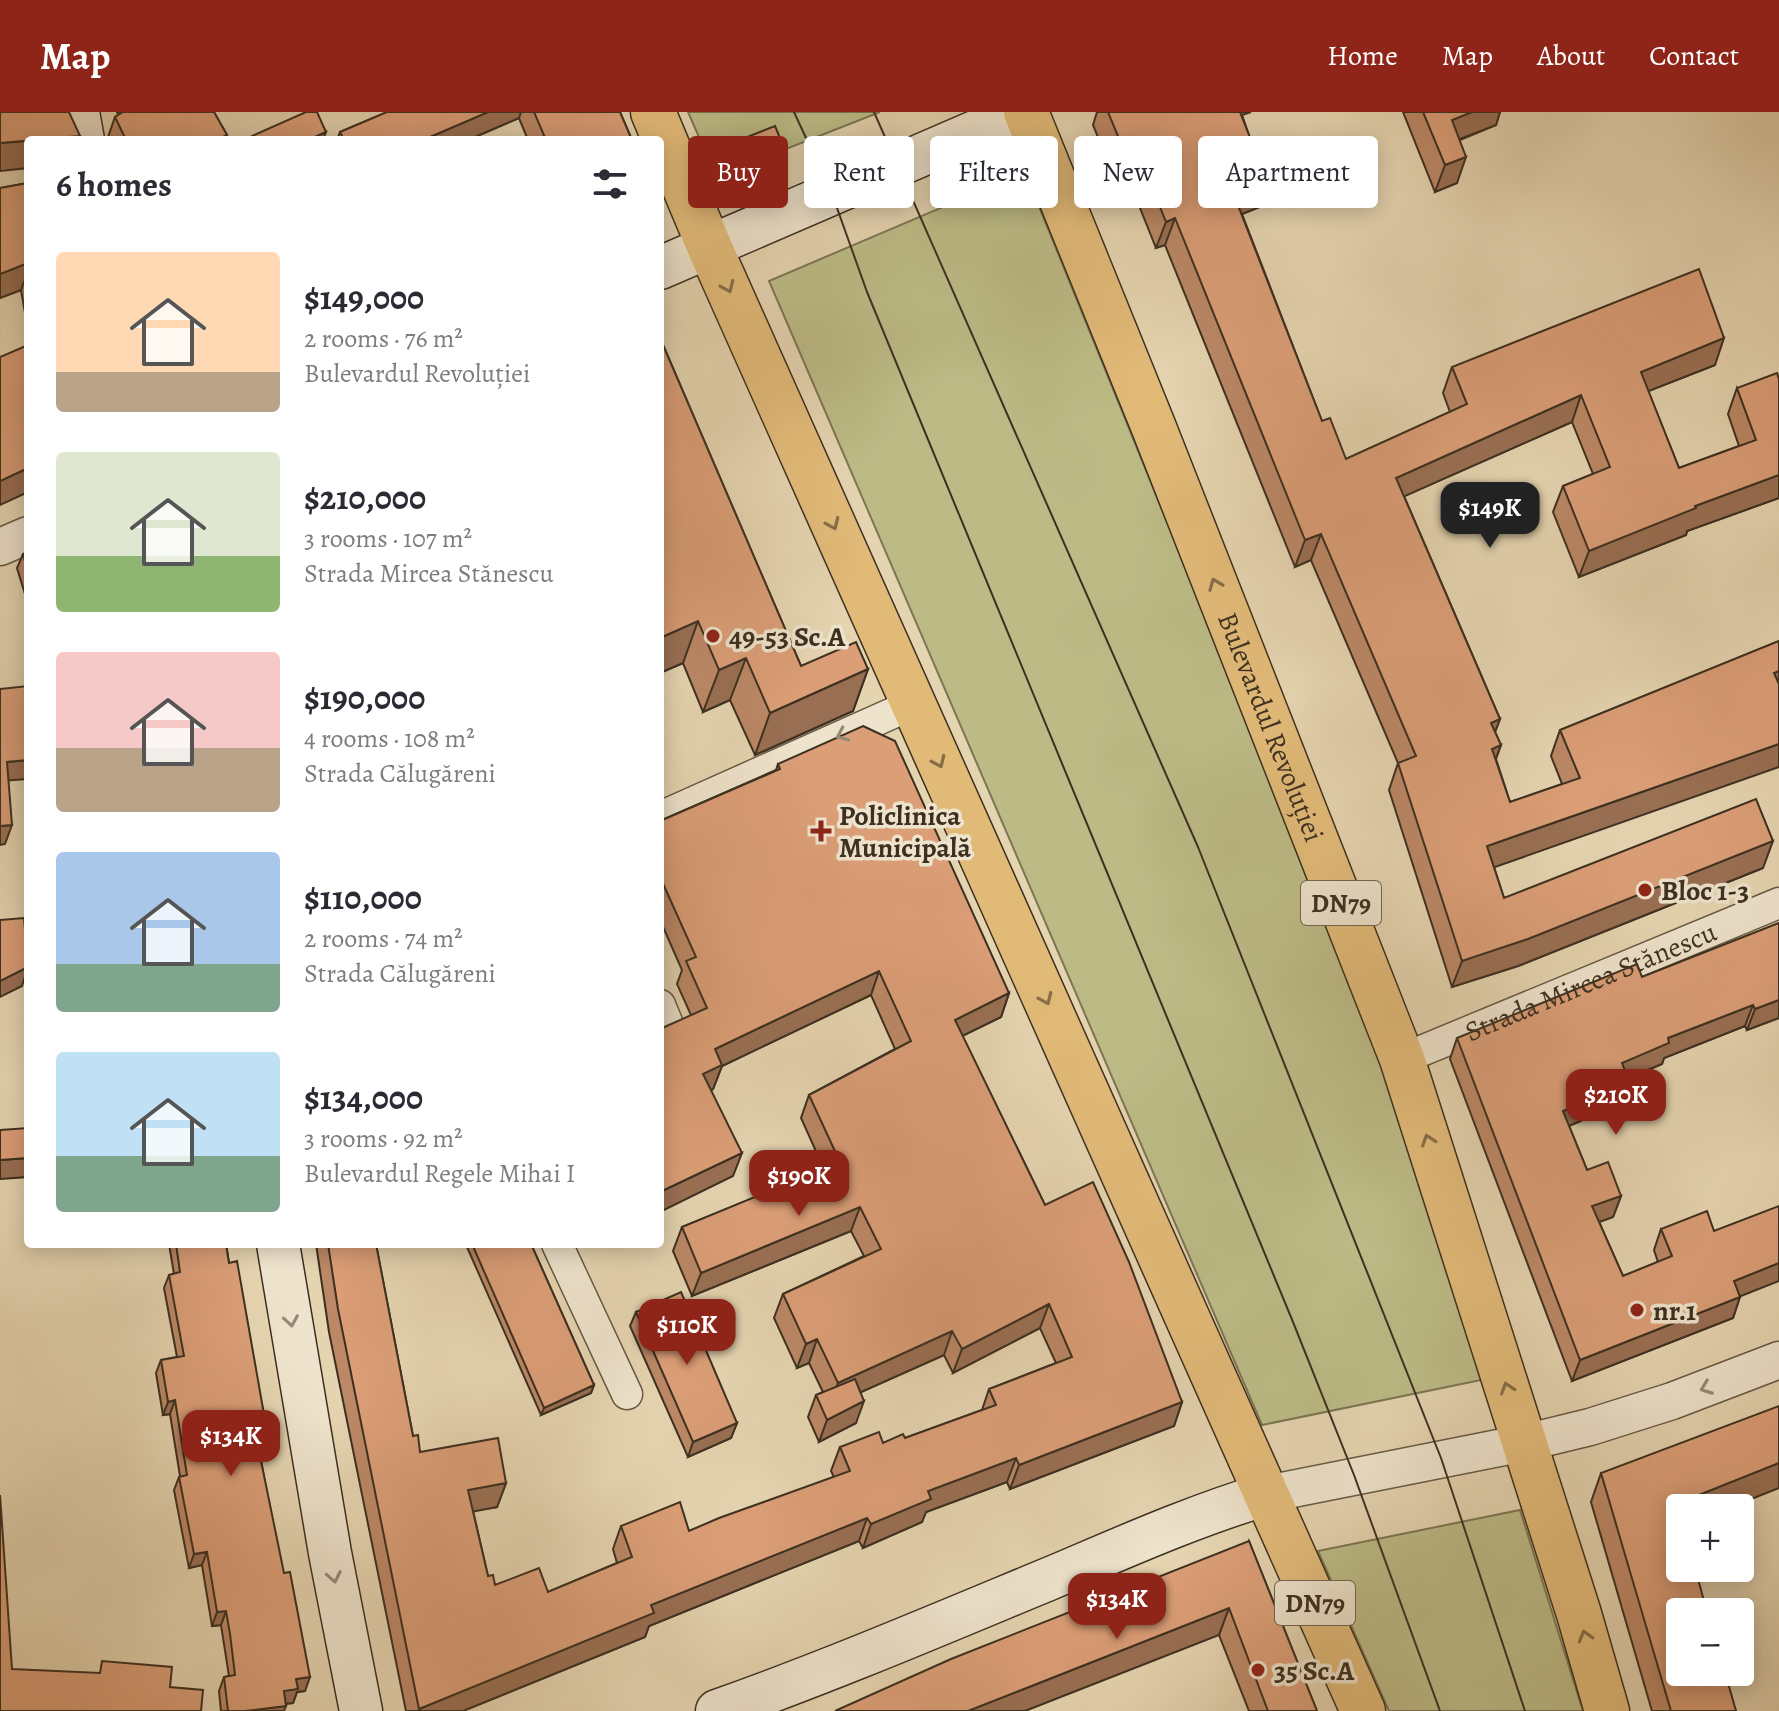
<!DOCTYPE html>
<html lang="en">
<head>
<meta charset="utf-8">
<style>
	body { margin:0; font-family:Alegreya,serif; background:#f7f7f7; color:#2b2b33; height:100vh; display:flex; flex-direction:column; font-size:30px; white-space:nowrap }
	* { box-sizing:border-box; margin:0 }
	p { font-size:26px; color:#7c7c81 }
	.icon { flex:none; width:44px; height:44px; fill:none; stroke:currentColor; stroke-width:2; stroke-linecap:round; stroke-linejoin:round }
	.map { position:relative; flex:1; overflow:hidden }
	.drawer { position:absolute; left:24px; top:24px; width:640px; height:1112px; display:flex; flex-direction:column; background:#fff; border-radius:8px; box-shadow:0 4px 20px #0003 }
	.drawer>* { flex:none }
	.banner { position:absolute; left:688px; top:24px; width:760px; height:72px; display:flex; gap:16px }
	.tools { position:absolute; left:1666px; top:1382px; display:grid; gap:16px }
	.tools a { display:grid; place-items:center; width:88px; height:88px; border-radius:8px; background:#fff; box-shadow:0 4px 20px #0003; font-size:40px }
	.price { position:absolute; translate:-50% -68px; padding:0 18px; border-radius:16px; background:#8f2418; color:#fff; font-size:26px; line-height:52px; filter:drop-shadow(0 2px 4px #0008) }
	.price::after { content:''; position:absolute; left:50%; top:48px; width:24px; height:18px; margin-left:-12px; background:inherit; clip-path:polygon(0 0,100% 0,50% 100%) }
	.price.selected { background:#222; color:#fff }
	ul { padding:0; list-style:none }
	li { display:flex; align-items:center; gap:24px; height:200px; padding:0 32px }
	li span { display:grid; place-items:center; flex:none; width:224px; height:160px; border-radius:8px; color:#555 }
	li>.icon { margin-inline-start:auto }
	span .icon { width:96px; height:96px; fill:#fffc; stroke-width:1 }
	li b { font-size:34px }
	h2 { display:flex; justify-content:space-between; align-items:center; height:96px; padding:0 32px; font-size:34px }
	.chip { padding:0 28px; border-radius:8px; background:#fff; box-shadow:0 4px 20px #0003; font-size:28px; line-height:72px }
	.chip.selected { background:#8f2418; color:#fff }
	header { display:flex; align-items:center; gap:48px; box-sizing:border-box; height:112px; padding:0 40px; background:#8f2418; color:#fff }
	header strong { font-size:38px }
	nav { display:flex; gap:44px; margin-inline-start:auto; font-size:28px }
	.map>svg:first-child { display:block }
	.green { fill:#bcbb86; stroke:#7c7654; stroke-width:2 }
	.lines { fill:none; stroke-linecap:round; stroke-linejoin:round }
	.minor-casing { stroke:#675945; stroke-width:33 }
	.tertiary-casing { stroke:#675945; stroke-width:39 }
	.secondary-casing { stroke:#3d3021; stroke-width:45 }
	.primary-casing { stroke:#3d3021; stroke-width:47 }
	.minor { stroke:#eee3cc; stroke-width:30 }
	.tertiary { stroke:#eee3cc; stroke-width:36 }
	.secondary { stroke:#eee3cc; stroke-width:42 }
	.primary { stroke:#e2ba78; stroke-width:44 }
	.tram { stroke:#3d3021; stroke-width:2 }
	.wall { fill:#bc8866; stroke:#3d3021; stroke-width:2 }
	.shaded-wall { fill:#996f53; stroke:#3d3021; stroke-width:2 }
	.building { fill:#db9e77; stroke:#3d3021; stroke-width:2 }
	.oneway { stroke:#876e48 }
	.oneway2 { stroke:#968a76 }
	.poi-dot { fill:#8f2418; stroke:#eee3cc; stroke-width:3 }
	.labels { text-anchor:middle; stroke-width:7; stroke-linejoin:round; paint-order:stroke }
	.shield { fill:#eee3cc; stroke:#726654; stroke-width:2 }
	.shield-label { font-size:26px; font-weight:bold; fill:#3d3021 }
	.poi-label { font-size:28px; font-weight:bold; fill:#3d3021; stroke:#eee3cc; text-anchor:start }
	.street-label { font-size:28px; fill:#3d3021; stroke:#eee3cc }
</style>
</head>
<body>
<header>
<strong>Map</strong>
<nav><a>Home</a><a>Map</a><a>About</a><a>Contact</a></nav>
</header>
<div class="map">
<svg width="1779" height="1599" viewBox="0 0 1779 1599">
	<rect width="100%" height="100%" fill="#e5d4b0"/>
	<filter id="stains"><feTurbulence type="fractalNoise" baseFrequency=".0025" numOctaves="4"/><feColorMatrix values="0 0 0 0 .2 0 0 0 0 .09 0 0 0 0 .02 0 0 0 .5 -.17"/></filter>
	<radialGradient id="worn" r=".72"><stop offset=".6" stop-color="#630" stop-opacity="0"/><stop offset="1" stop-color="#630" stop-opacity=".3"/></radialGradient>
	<path class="green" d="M688 0H880L781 39 773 20 738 34 745 52 716 64Z
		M1025 60 1379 933 1486 1267 1262 1313 769 169Z
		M1520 1398 1583 1599H1389L1318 1439Z"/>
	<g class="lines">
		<g class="minor-casing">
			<g id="minor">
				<path d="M660 705 913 592"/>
				<path d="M660 893 667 910 660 913"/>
				<path id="s1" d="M1402 947 1779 791"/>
				<path d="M557 1132 627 1282"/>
			</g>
		</g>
		<g class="tertiary-casing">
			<path id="tertiary" d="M0 435 28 423
				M1267 1382 1524 1331 1590 1315 1672 1289 1779 1248"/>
		</g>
		<g class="secondary-casing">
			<path id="secondary" d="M78 0 83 28
				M660 156 1021 0
				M278 1132 330 1441 361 1599
				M717 1599C830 1559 940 1512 1051 1466 1122 1436 1193 1404 1267 1382"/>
		</g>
		<g class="primary-casing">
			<g id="primary">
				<path d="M653 0 709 134 1363 1599"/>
				<path id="s2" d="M1026 0 1154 316 1402 947 1579 1502 1607 1599"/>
			</g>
		</g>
		<use href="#minor" class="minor"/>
		<use href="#tertiary" class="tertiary"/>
		<use href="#secondary" class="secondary"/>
		<use href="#primary" class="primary"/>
		<path class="tram" d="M794 0 832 82 867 180 1293 1210 1354 1363 1440 1599
			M874 0 1198 735 1441 1346 1525 1599"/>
	</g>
	<path class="wall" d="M117 0H214L227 23 225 28H107L115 5 118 3Z
		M387 0H620L632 28H528L519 6 468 28H337L340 20Z
		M1097 0H1251L1242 3 1272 90 1242 102 1322 309 1346 347 1450 300 1443 281 1452 255 1715 253 1648 279 1679 356 1739 334 1728 302 1737 276 1779 386 1687 419 1686 423 1579 465 1553 400 1563 374 1593 362 1572 310 1404 384 1500 607 1495 620 1501 633 1496 647 1510 690 1562 672 1551 644 1560 618 1779 529 1494 755 1504 786 1763 756 1518 854 1452 875 1389 678 1398 651 1311 448 1295 455 1165 133 1156 136 1128 66 1117 72 1093 13Z
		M1403 0H1500L1496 13 1460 28 1457 71 1435 80Z
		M742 27 781 44 748 57 739 35Z
		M28 71V218L21 178 0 186V76Z
		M660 226 801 554 868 557 853 599 755 643 730 588 703 600 683 551 660 561Z
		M28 440V481L25 482 17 456 23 442Z
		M778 652 1009 881 1001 905 962 924 1045 1093 1182 1290 1174 1314 1010 1377 1007 1370 926 1400 922 1410 863 1436 859 1429 649 1514 645 1525 463 1599H406L329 1220 316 1132H376L413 1324 420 1340 506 1371 497 1395 473 1399 488 1464 495 1473 548 1480 617 1451 613 1437 621 1414 689 1419 834 1365 831 1359 840 1335 883 1331 905 1326 982 1298 989 1277 1056 1251 1040 1216 953 1261 944 1243 861 1280 856 1311 819 1330 808 1305 816 1283 823 1280 809 1251 797 1256 774 1206 783 1182 864 1144 851 1119 692 1184 673 1139 682 1115 824 1057 801 1006 809 983 895 937 871 883 722 954 713 977 711 978 733 1064 691 903 677 872 682 858 660 808V709L776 658Z
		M1779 811V906L1747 918 1745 914 1664 946 1662 952 1628 966 1622 991 1569 1014 1587 1058 1621 1084 1613 1105 1599 1110 1623 1164 1658 1150 1654 1138 1661 1117 1740 1184 1733 1206 1572 1269 1450 947 1457 926 1642 865Z
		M169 1132H226L229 1151 265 1308 260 1322 256 1323 305 1579 297 1580 293 1591 285 1592 284 1599H221L219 1579 224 1565 229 1564 221 1513 212 1514 202 1453 189 1456 174 1378 179 1365 180 1364 170 1302 163 1303 156 1261 161 1248 177 1245 164 1176 169 1163 174 1162Z
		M469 1132H531L594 1273 591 1281 541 1303 467 1135Z
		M636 1200 737 1311 731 1326 688 1345 630 1214Z
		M1601 1361 1680 1396V1456L1736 1599H1652L1591 1390Z
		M1249 1429 1317 1599H1249L1219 1523Z"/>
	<path class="shaded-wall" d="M488 0H521L519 6 468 28H423Z
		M1472 0H1500L1496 13 1442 34 1452 8Z
		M326 20 323 28H308Z
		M80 24 79 28H34Z
		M28 29V56L0 59V31Z
		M784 36 781 44 748 57 751 50Z
		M1138 40 1128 66 1117 72 1127 46Z
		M1466 45 1457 71 1435 80 1445 53Z
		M1282 64 1272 90 1225 109 1234 83Z
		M1175 106 1165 133 1156 136 1166 110Z
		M28 151V159L21 178 0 186V162Z
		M1724 226 1715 253 1631 286 1641 260Z
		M1581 283 1572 310 1387 392 1396 366Z
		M28 356V380L0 393V369Z
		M1779 363V386L1687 419 1686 423 1579 465 1589 439 1695 394Z
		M1321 422 1311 448 1295 455 1305 428Z
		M698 509 683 551 660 561V526Z
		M746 546 730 588 703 600 719 558Z
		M868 557 853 599 755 643 770 601Z
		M1779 559V581L1774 561Z
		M1500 607 1490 633 1491 611Z
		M1779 632V655L1478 761 1487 734Z
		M1501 633 1491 659 1492 637Z
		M28 648V667L0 669 7 650Z
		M12 713 5 732 0 733V714Z
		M1773 729 1763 756 1518 854 1452 875 1462 849Z
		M28 855 22 874 0 885V869Z
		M879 859 871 883 722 954 713 977 695 986 703 962 715 937Z
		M1009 881 1001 905 946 932 955 908Z
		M1779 888V906L1747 918 1755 897Z
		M1753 893 1745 914 1664 946 1662 952 1614 972 1622 951 1668 926Z
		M1630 971 1622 991 1555 1020 1563 999Z
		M742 1041 733 1064 660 1100V1080Z
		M28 1046V1065L0 1067V1048Z
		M1621 1084 1613 1105 1585 1115 1592 1094Z
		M860 1095 851 1119 692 1184 701 1161Z
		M1779 1151V1169L1726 1190 1734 1169Z
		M1740 1185 1733 1206 1572 1269 1580 1248Z
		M1049 1192 1040 1216 953 1261 962 1237Z
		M952 1219 944 1243 830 1294 838 1271Z
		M817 1227 809 1251 797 1256 806 1232Z
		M594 1273 591 1281 541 1303 544 1296Z
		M175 1288 170 1302 163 1303 168 1290Z
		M864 1289 856 1311 819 1330 827 1308Z
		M1182 1290 1174 1314 1010 1377 1019 1353Z
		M265 1308 260 1322 248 1324 253 1310Z
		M737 1311 731 1326 688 1345 693 1330Z
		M1016 1346 1007 1370 926 1400 922 1410 863 1436 871 1412 928 1379Z
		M1779 1351V1376L1729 1396H1680V1416L1676 1392Z
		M506 1371 497 1395 460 1402 468 1378Z
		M867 1406 859 1429 649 1514 645 1525 463 1599H418L419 1597 651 1493Z
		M207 1440 202 1453 189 1456 194 1442Z
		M1229 1496 1219 1523 1025 1599H968Z
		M226 1499 221 1513 212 1514 217 1500Z
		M310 1565 305 1579 297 1580 293 1591 279 1592 284 1579 296 1567Z
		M286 1594 284 1599H245Z"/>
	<path class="building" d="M0 0H69L80 24 0 31Z
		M123 0H214L227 23 217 28H126L115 5Z
		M306 0H317L326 20 308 28H254L252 24Z
		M387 0H488L423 28H344L340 20Z
		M534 0H620L632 28H546Z
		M1108 0H1240L1258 46 1272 40 1282 64 1234 83 1322 309 1330 306 1346 347 1467 292 1452 255 1699 157 1724 226 1641 260 1679 356 1756 328 1737 276 1777 261 1779 267V363L1695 394 1696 396 1589 439 1563 374 1610 355 1581 283 1396 366 1500 607 1491 611 1501 633 1492 637 1510 690 1580 666 1560 618 1779 529V559L1774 561 1779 572V632L1487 734 1504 786 1756 687 1773 729 1528 827 1462 849 1398 651 1416 644 1321 422 1305 428 1175 106 1166 110 1138 40 1127 46Z
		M1423 0H1472L1452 8 1466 45 1445 53Z
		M775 14 784 36 751 50 742 27Z
		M28 71V151L0 162V76Z
		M660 226 801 554 856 530 868 557 770 601 746 546 719 558 698 509 660 526Z
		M28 233V356L0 369V245Z
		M28 440V460L23 442Z
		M28 574V648L7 650 12 713 0 714V577Z
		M863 614 895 629 1009 881 955 908 1045 1093 1093 1070 1129 1150 1182 1290 1019 1353 1016 1346 928 1379 931 1387 871 1412 867 1406 651 1493 654 1501 419 1597 338 1197 328 1132H376L413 1324 418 1323 420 1340 498 1326 506 1371 468 1378 488 1464 493 1463 495 1473 539 1456 548 1480 632 1445 621 1414 680 1390 689 1419 719 1406 850 1359 840 1335 879 1320 883 1331 903 1322 905 1326 996 1293 989 1277 1072 1245 1049 1192 962 1237 952 1219 838 1271 817 1227 806 1232 783 1182 881 1137 860 1095 701 1161 682 1115 840 1050 809 983 911 929 879 859 715 937 722 953 703 962 742 1041 660 1080V917L707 896 686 849 696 845 660 765V709L780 657 778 652Z
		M24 806 28 855 0 869V808Z
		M1779 811V888L1755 897 1753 893 1668 926 1669 931 1622 951 1630 971 1563 999 1587 1058 1608 1050 1621 1084 1592 1094 1623 1164 1672 1144 1661 1117 1707 1099 1714 1119 1779 1094V1151L1734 1169 1740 1185 1580 1248 1457 926 1637 852 1642 865Z
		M28 1016V1046L0 1048V1018Z
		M176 1132H226L229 1151 237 1149 265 1308 253 1310 284 1461 290 1460 310 1565 296 1567 298 1577 284 1579 286 1594 245 1599H228L224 1565 235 1563 230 1522 226 1499 217 1500 207 1440 194 1442 179 1365 187 1363 175 1288 168 1290 161 1248 184 1244 169 1163 180 1160Z
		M472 1132H531L594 1273 544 1296Z
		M681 1180 737 1311 693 1330 636 1200Z
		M855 1267 864 1289 827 1308 816 1283Z
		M1779 1294V1351L1676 1392 1680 1406V1456H1695L1707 1500H1680V1560H1725L1736 1599H1671L1601 1361Z
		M0 1383 12 1557 100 1561 102 1549 172 1555 170 1575 203 1578 201 1599H0Z
		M1249 1429 1317 1599H1268L1229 1496 968 1599H835L951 1547Z"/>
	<defs><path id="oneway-chevron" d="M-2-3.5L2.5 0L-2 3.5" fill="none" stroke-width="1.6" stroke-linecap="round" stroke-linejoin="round" transform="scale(2)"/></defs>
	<g class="oneway">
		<use href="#oneway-chevron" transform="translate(728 175) rotate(66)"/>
		<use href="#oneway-chevron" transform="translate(833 412) rotate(66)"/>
		<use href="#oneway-chevron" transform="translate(1215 472) rotate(-111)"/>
		<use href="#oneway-chevron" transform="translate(939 650) rotate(66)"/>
		<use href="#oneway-chevron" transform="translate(1046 887) rotate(66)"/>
		<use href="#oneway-chevron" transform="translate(1428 1028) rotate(-108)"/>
		<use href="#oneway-chevron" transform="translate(1507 1276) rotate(-108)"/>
		<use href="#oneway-chevron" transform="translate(1585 1524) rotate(-106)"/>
	</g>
	<g class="oneway2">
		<use href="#oneway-chevron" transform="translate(842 623) rotate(156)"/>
		<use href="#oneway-chevron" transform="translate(291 1209) rotate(81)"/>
		<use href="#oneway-chevron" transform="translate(1706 1276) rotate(159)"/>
		<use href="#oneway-chevron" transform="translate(334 1465) rotate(79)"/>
	</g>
	<g class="poi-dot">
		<circle cx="713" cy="524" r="8"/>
		<path d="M817 707h8v8h8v8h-8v8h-8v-8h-8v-8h8z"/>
		<circle cx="1645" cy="778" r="8"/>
		<circle cx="1637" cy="1198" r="8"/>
		<circle cx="1258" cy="1558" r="8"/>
	</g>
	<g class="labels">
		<g class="shield">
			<rect x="1301" y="769" width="80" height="44" rx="6"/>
			<rect x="1275" y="1469" width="80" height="44" rx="6"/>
		</g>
		<g class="shield-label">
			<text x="1341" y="800">DN79</text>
			<text x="1315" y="1500">DN79</text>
		</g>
		<g class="poi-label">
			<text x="729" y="534">49-53 Sc.A</text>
			<text x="839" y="713">Policlinica<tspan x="839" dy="32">Municipală</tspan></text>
			<text x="1661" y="788">Bloc 1-3</text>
			<text x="1653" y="1208">nr.1</text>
			<text x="1274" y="1568">35 Sc.A</text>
		</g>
		<g class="street-label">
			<text dy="10" stroke="none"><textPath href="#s2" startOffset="662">Bulevardul Revoluției</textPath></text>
			<text dy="10" stroke="none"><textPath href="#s1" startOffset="204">Strada Mircea Stănescu</textPath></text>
		</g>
	</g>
	<rect width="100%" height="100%" filter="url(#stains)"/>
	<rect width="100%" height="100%" fill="url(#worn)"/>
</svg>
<div class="tools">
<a>+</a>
<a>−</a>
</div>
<b class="price selected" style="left:1490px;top:438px">$149K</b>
<b class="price" style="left:1616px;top:1025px">$210K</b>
<b class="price" style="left:799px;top:1106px">$190K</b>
<b class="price" style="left:687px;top:1255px">$110K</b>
<b class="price" style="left:231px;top:1366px">$134K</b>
<b class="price" style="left:1117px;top:1529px">$134K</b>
<div class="banner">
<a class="chip selected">Buy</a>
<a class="chip">Rent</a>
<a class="chip">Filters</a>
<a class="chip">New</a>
<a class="chip">Apartment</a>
</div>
<section class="drawer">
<h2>6 homes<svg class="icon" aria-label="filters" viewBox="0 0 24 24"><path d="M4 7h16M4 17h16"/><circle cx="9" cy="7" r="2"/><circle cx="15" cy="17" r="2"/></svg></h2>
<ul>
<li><span style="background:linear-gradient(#ffd9b3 75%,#b9a48a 0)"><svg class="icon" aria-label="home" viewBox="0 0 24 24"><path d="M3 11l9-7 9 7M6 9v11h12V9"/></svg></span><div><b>$149,000</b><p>2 rooms · 76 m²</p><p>Bulevardul Revoluției</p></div></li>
<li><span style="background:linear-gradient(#dfe7d0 65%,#8fb573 0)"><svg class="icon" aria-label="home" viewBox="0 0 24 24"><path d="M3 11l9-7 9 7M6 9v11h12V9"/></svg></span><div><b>$210,000</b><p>3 rooms · 107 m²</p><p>Strada Mircea Stănescu</p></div></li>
<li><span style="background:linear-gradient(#f6c9c9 60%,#b9a48a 0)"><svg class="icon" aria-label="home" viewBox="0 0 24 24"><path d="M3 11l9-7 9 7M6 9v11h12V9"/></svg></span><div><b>$190,000</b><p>4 rooms · 108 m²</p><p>Strada Călugăreni</p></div></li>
<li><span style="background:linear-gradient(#a9c7e8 70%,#7fa58c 0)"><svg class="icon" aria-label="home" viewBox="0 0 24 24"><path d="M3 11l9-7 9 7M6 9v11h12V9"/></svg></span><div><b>$110,000</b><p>2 rooms · 74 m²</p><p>Strada Călugăreni</p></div></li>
<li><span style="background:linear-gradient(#bfe0f5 65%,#7fa58c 0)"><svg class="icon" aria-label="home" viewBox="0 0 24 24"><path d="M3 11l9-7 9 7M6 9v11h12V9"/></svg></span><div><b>$134,000</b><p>3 rooms · 92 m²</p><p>Bulevardul Regele Mihai I</p></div></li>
</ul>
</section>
</div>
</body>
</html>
